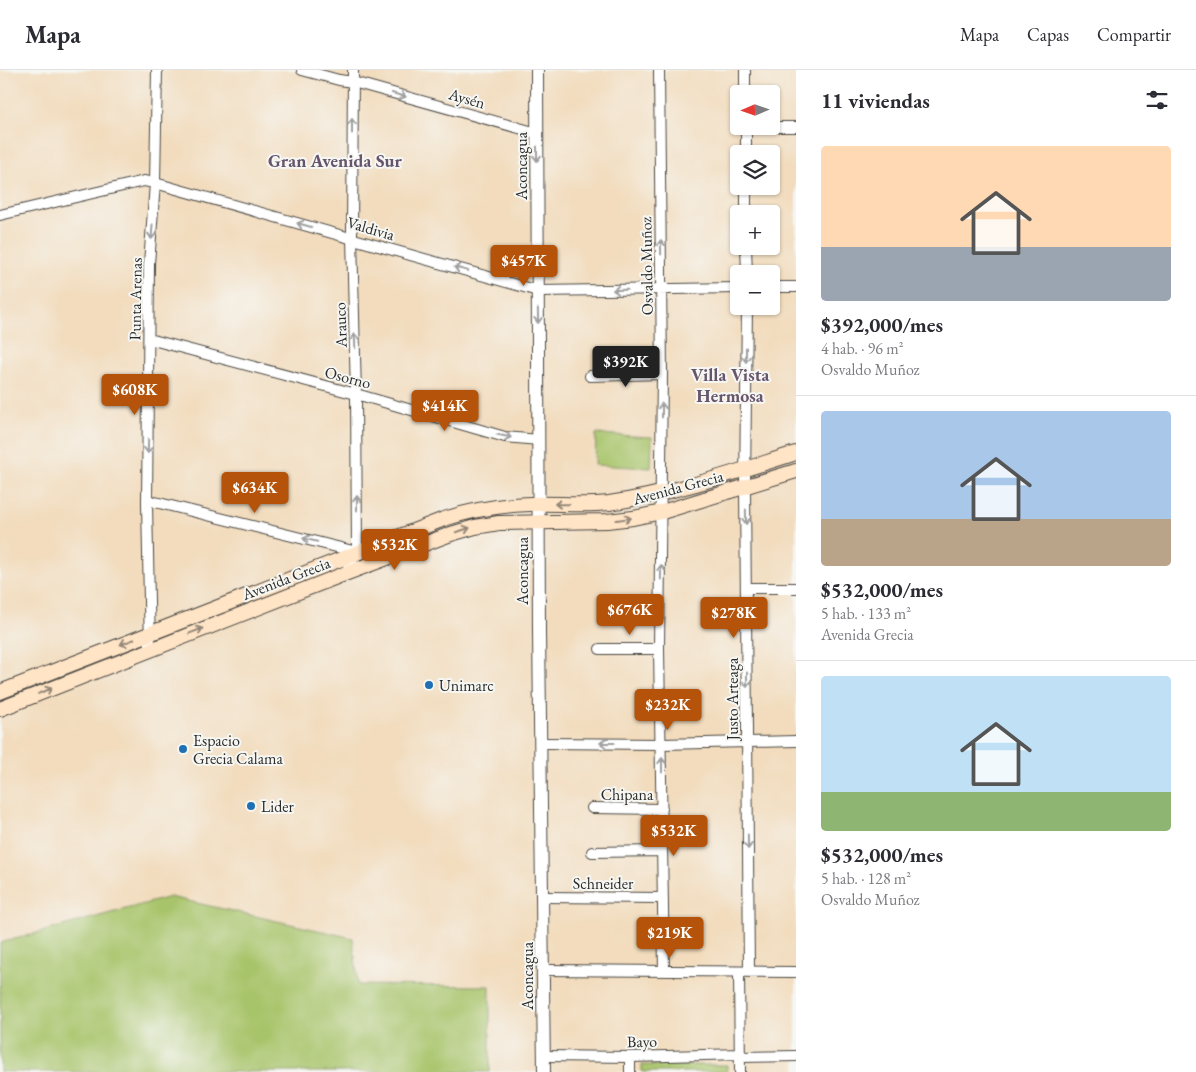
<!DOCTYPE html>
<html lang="es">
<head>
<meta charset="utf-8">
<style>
	body { margin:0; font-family:"EB Garamond",serif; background:#f2f2f3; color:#2b2b33; height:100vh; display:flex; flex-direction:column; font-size:19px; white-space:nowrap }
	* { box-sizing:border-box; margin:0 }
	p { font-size:16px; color:#7c7c81 }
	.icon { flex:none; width:28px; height:28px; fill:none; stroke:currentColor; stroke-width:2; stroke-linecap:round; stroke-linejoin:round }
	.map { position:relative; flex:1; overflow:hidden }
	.drawer { display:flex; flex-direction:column; background:#fff; width:400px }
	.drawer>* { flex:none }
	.needle { width:32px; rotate:268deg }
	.controls { position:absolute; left:730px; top:15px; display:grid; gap:10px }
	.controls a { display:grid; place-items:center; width:50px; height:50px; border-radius:5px; background:#fff; box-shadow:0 1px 4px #0004; font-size:25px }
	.price { position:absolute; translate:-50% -42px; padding:0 11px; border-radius:5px; background:#b45309; color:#fff; font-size:16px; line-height:32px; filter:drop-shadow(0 1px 2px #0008) }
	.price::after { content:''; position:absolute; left:50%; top:30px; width:15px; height:11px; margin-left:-8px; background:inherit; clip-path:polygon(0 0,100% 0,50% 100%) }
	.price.selected { background:#222; color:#fff }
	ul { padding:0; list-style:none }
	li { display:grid; align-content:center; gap:10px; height:265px; padding:0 25px }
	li+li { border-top:1px solid #e1e1e2 }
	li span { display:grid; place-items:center; height:155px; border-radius:5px; color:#555 }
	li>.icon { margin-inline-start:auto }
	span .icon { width:90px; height:90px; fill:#fffc; stroke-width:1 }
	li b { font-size:21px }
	h2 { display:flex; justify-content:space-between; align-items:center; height:60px; padding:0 25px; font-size:21px }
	header { display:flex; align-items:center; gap:30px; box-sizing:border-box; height:70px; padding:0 25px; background:#fff; border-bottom:1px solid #e1e1e2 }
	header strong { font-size:24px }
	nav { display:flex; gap:28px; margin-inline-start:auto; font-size:18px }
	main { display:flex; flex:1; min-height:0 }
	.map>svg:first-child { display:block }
	.green { fill:#a8c46a; stroke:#6a784a }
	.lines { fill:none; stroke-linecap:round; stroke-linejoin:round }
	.minor-casing { stroke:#494641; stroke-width:12 }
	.tertiary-casing { stroke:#494641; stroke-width:14 }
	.secondary-casing { stroke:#494641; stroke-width:16 }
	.minor { stroke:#fff; stroke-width:10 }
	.tertiary { stroke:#fff; stroke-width:12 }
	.secondary { stroke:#ffe4c6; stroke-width:14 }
	.oneway { stroke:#a0a0a0 }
	.oneway2 { stroke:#958878 }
	.poi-dot { fill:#1f6fb2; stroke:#f6f6f2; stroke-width:2 }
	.labels { text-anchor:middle; stroke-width:4; stroke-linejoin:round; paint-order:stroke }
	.street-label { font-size:16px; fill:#2b2b2b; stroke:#f6f6f2 }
	.poi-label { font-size:16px; fill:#2b2b2b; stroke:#f6f6f2; text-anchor:start }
	.neighbourhood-label { font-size:18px; font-weight:bold; fill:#66556c; stroke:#f6f6f2 }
</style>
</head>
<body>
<header>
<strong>Mapa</strong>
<nav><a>Mapa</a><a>Capas</a><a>Compartir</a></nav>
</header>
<main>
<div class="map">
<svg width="796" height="1002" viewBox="0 0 796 1002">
	<rect width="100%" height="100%" fill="#f6f6f2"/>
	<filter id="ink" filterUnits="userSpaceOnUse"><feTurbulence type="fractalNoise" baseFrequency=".02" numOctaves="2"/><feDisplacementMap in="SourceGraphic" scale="10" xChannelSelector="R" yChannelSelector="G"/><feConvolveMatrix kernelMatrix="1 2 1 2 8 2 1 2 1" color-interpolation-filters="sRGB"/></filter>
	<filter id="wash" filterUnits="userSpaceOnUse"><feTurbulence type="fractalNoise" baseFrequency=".0096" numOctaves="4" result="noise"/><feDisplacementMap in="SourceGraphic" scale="20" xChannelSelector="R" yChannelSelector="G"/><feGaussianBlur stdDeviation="1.12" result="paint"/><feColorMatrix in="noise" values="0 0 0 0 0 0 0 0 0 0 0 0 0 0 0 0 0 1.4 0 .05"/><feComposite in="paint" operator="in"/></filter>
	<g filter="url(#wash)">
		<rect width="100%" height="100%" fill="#f2dcbd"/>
		<path class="green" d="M596 364 652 367 651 398 595 395Z
			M170 827 353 868 358 915 490 916V1002H0V873Z
			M642 995H727V1002H642Z"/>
	</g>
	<g filter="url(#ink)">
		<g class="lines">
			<g class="minor-casing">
				<path id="minor" d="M302 0 339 10 353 12 537 63
					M659 0 662 304 659 579 664 901
					M745 0V24
					M746 56V84
					M746 57H796
					M746 116V144
					M0 145 144 111 155 113 538 221 739 218
					M746 176 747 204
					M771 217H796
					M747 236 745 417 749 902
					M149 269 356 324 505 367 539 370
					M590 306 662 304
					M147 430 357 482
					M344 505 357 482 356 324 352 168 353 0
					M747 518H796
					M150 579 147 434 149 194 155 113 157 0
					M600 579H659
					M541 673 662 674 796 671
					M592 738 662 739
					M592 782 662 781
					M542 827 663 828
					M543 900 796 902
					M739 902 740 1002
					M544 986 630 987 741 984
					M630 987V1002
					M741 987 796 986"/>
			</g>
			<g class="tertiary-casing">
				<path id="tertiary" d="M537 0 539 561 544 1002"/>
			</g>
			<g class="secondary-casing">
				<path id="secondary" d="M0 622 444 449C472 440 500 435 530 434 556 433 583 436 609 433 673 424 735 402 796 383
					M0 639 334 508 451 464 475 457 499 453 607 451 633 448 662 442 796 401"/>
			</g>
			<use href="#minor" class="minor"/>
			<use href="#tertiary" class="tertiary"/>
			<use href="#secondary" class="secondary"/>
		</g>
		<defs><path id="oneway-shaft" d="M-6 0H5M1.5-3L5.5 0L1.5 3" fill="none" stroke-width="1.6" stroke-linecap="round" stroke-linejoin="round" transform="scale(1.25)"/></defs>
		<g class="oneway">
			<use href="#oneway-shaft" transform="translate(399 25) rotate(16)"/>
			<use href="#oneway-shaft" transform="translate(352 56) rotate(-90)"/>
			<use href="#oneway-shaft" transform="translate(537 84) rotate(90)"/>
			<use href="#oneway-shaft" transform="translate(304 155) rotate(-164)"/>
			<use href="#oneway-shaft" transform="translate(152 162) rotate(94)"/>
			<use href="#oneway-shaft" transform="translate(661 177) rotate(-91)"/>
			<use href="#oneway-shaft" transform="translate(461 199) rotate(-164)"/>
			<use href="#oneway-shaft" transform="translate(620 220) rotate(179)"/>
			<use href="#oneway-shaft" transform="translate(538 246) rotate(89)"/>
			<use href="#oneway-shaft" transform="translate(355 271) rotate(-92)"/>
			<use href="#oneway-shaft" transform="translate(746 285) rotate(90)"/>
			<use href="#oneway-shaft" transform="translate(662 340) rotate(-90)"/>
			<use href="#oneway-shaft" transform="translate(504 366) rotate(11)"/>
			<use href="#oneway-shaft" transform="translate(148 376) rotate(91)"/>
			<use href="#oneway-shaft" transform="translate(357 433) rotate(-90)"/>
			<use href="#oneway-shaft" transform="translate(746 447) rotate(89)"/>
			<use href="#oneway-shaft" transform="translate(310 470) rotate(-166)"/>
			<use href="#oneway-shaft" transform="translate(661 502) rotate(-89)"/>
			<use href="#oneway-shaft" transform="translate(747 610) rotate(90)"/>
			<use href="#oneway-shaft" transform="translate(607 673) rotate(-180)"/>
			<use href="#oneway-shaft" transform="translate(662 695) rotate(-90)"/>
			<use href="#oneway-shaft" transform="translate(748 772) rotate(89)"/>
		</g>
		<g class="oneway2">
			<use href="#oneway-shaft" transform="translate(562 434) rotate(-179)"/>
			<use href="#oneway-shaft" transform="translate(624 449) rotate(-8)"/>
			<use href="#oneway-shaft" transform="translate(463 460) rotate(-17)"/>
			<use href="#oneway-shaft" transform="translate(196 561) rotate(-21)"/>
			<use href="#oneway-shaft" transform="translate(127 572) rotate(159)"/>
			<use href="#oneway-shaft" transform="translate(45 621) rotate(-22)"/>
		</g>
	</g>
	<g class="poi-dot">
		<circle cx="429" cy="615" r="5"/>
		<circle cx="183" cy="679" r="5"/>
		<circle cx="251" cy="736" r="5"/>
	</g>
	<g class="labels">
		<g class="street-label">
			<text transform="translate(467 28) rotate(16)" y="6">Aysén</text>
			<text transform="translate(521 96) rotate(-90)" y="6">Aconcagua</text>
			<text transform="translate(371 158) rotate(16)" y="6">Valdivia</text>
			<text transform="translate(646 196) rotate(-91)" y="6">Osvaldo Muñoz</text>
			<text transform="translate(135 229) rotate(-89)" y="6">Punta Arenas</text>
			<text transform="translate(340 255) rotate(-92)" y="6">Arauco</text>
			<text transform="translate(348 307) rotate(15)" y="6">Osorno</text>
			<text transform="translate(678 417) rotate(-15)" y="6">Avenida Grecia</text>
			<text transform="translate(522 501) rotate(-90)" y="6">Aconcagua</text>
			<text transform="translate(286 508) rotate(-21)" y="6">Avenida Grecia</text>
			<text transform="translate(732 629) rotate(-90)" y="6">Justo Arteaga</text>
			<text x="627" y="730">Chipana</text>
			<text x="603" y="819">Schneider</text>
			<text transform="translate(527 906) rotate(-90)" y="6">Aconcagua</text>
			<text transform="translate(642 971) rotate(-1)" y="6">Bayo</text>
		</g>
		<g class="poi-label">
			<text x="439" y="621">Unimarc</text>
			<text x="193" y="676">Espacio<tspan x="193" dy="18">Grecia Calama</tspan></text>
			<text x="261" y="742">Lider</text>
		</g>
		<g class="neighbourhood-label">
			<text x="335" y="97">Gran Avenida Sur</text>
			<text x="730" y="311">Villa Vista<tspan x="730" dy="21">Hermosa</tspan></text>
		</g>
	</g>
</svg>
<div class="controls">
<a><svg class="needle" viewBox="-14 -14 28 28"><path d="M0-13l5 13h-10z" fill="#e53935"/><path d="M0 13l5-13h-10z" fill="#7c7c81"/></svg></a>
<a><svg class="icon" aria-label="layers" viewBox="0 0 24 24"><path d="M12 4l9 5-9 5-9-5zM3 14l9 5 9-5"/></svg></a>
<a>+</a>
<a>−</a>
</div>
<b class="price" style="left:524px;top:217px">$457K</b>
<b class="price selected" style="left:626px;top:318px">$392K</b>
<b class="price" style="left:135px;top:346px">$608K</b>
<b class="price" style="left:445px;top:362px">$414K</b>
<b class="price" style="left:255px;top:444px">$634K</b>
<b class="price" style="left:395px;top:501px">$532K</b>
<b class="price" style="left:630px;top:566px">$676K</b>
<b class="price" style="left:734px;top:569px">$278K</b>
<b class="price" style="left:668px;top:661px">$232K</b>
<b class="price" style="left:674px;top:787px">$532K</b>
<b class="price" style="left:670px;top:889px">$219K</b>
</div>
<section class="drawer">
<h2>11 viviendas<svg class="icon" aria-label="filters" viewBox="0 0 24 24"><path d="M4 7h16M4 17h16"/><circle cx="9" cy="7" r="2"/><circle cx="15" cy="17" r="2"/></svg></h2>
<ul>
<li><span style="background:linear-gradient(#ffd9b3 65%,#9aa5b1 0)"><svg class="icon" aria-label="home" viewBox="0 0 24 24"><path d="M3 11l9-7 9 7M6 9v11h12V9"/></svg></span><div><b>$392,000/mes</b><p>4 hab. · 96 m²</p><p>Osvaldo Muñoz</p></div></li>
<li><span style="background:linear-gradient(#a9c7e8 70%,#b9a48a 0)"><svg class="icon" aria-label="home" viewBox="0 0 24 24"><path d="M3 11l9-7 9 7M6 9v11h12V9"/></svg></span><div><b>$532,000/mes</b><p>5 hab. · 133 m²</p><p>Avenida Grecia</p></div></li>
<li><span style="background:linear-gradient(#bfe0f5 75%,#8fb573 0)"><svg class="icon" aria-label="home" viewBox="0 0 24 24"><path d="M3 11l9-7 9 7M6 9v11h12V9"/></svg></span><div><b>$532,000/mes</b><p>5 hab. · 128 m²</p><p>Osvaldo Muñoz</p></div></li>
</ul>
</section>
</main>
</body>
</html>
